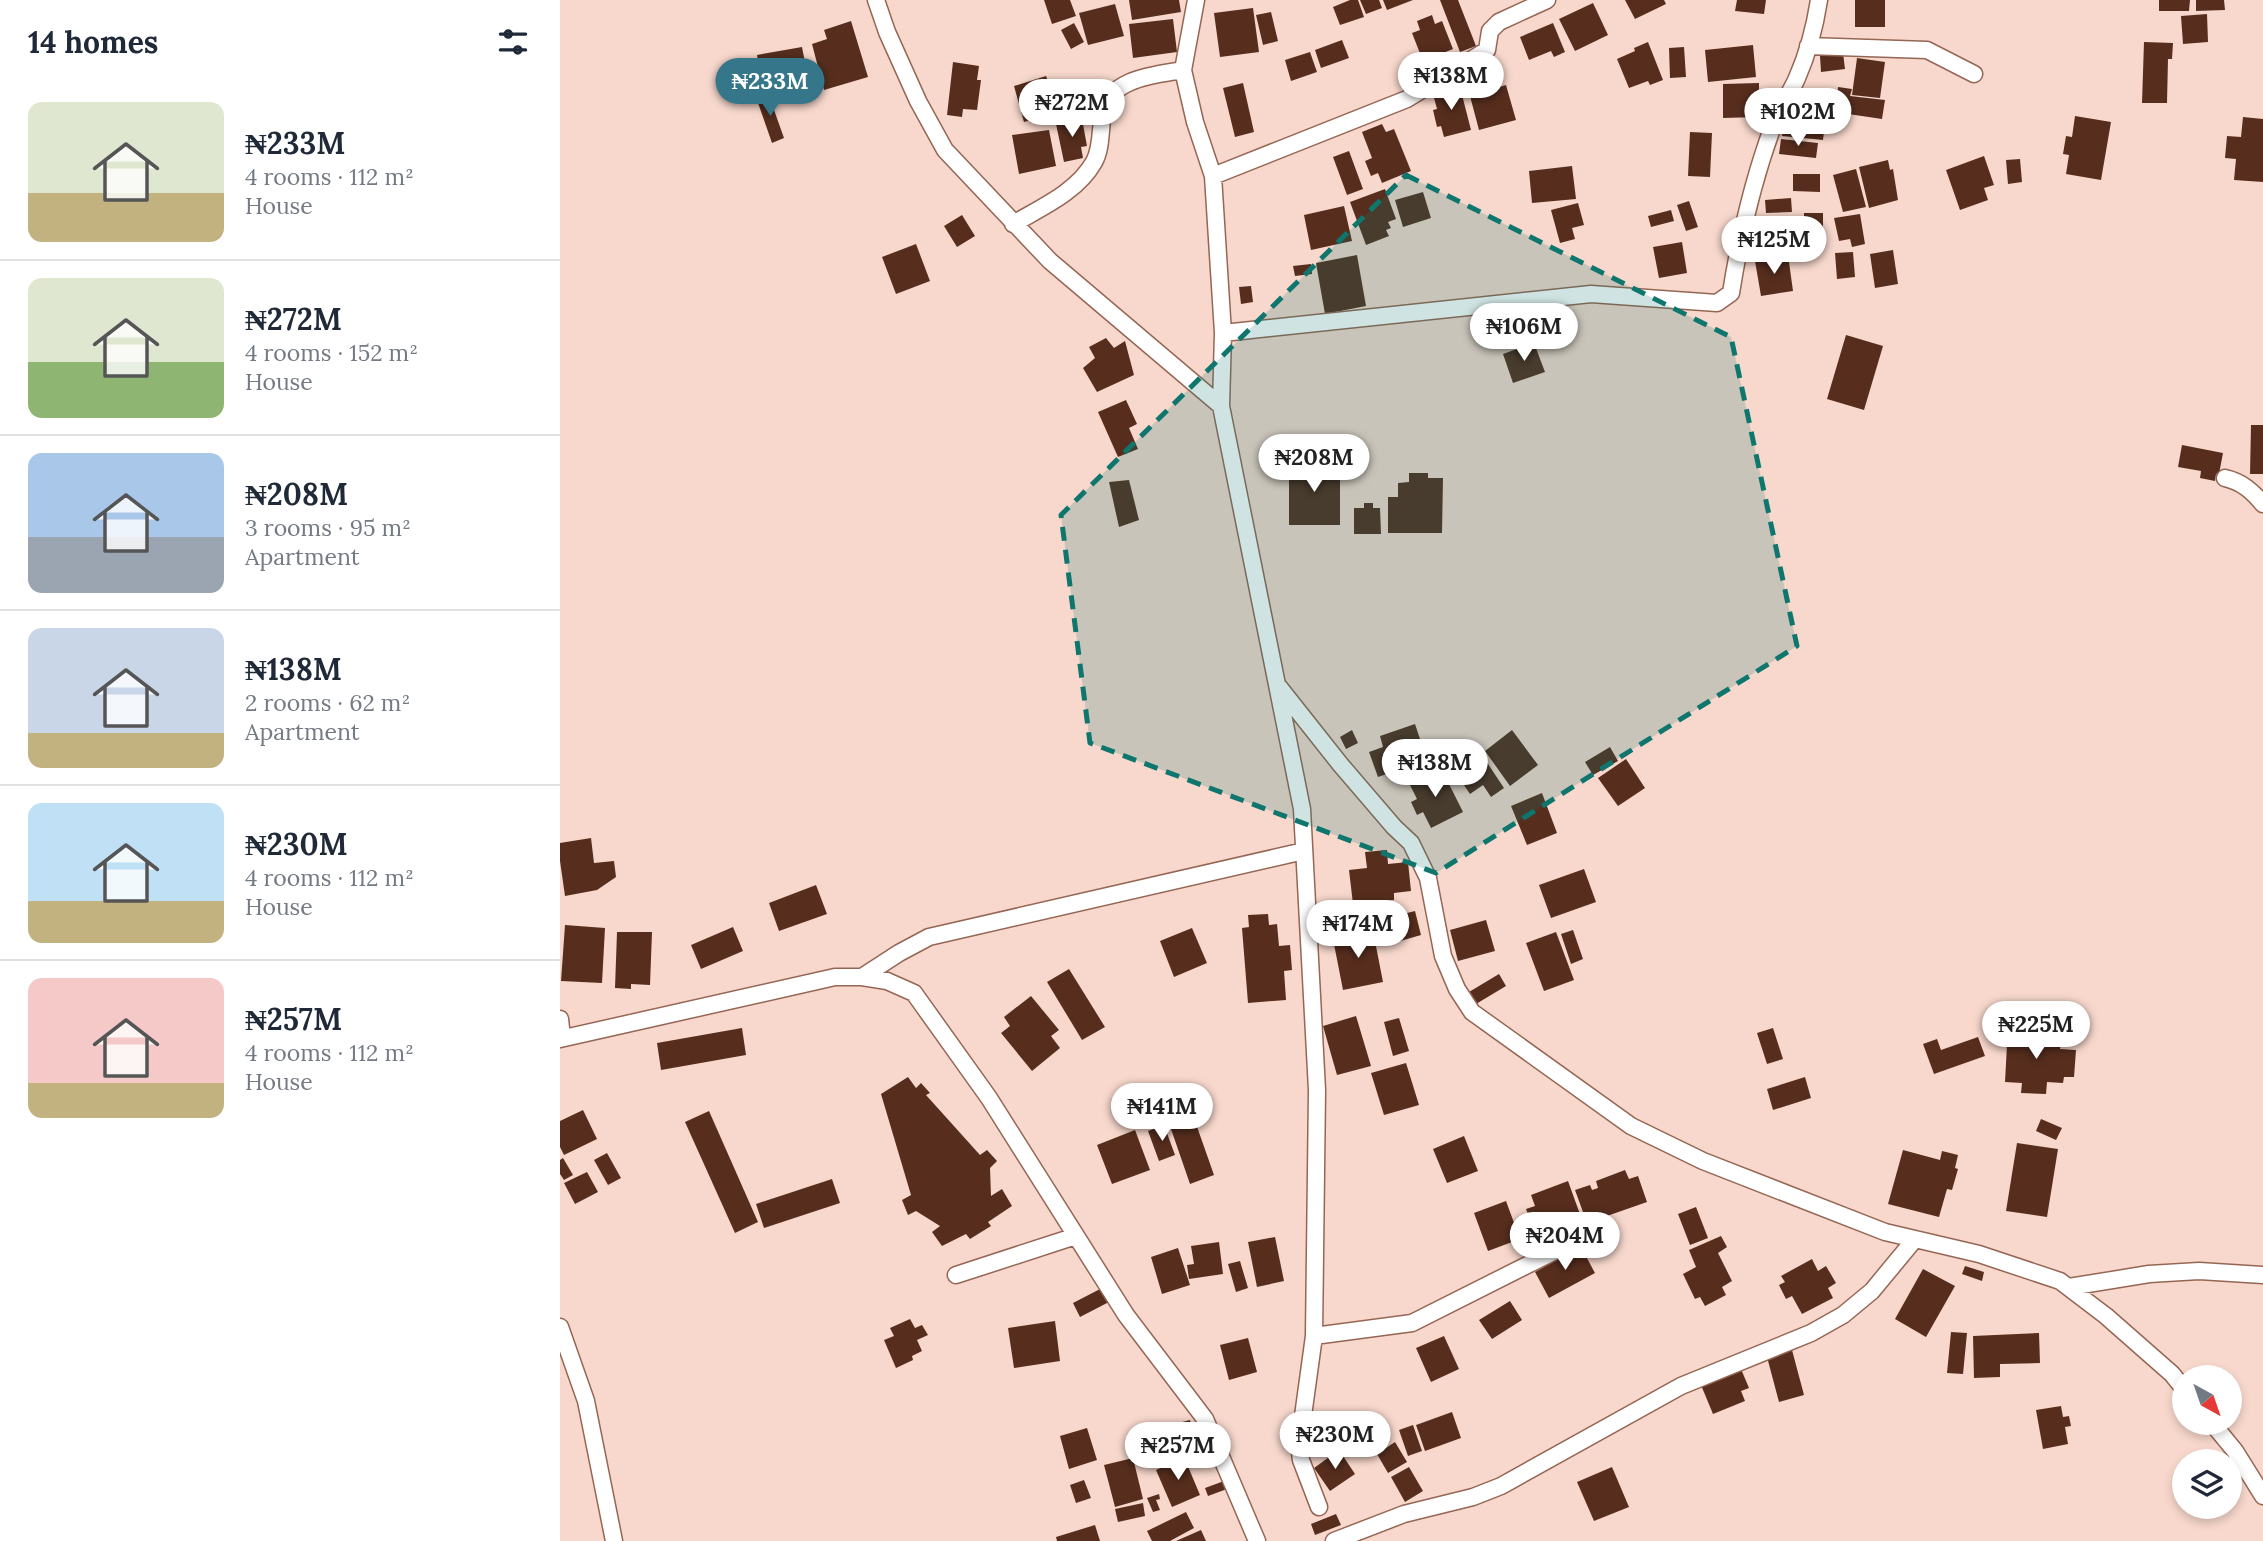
<!DOCTYPE html>
<html lang="en">
<head>
<meta charset="utf-8">
<style>
	body { margin:0; font-family:Lora,serif; background:#f6f6f7; color:#1f2937; height:100vh; display:flex; flex-direction:column; font-size:26px; white-space:nowrap }
	* { box-sizing:border-box; margin:0 }
	p { font-size:23px; color:#747a83 }
	.icon { flex:none; width:38px; height:38px; fill:none; stroke:currentColor; stroke-width:2; stroke-linecap:round; stroke-linejoin:round }
	.map { position:relative; flex:1; overflow:hidden }
	.panel { display:flex; flex-direction:column; background:#fff; width:560px }
	.panel>* { flex:none }
	.needle { width:46px; rotate:140deg }
	.tools { position:absolute; left:1612px; top:1365px; display:grid; gap:14px }
	.tools a { display:grid; place-items:center; width:70px; height:70px; border-radius:50%; background:#fff; box-shadow:0 4px 10px #0003; font-size:35px }
	.price { position:absolute; translate:-50% -60px; padding:0 16px; border-radius:24px; background:#fff; color:#222; font-size:23px; line-height:46px; filter:drop-shadow(0 2px 4px #0008) }
	.price::after { content:''; position:absolute; left:50%; top:42px; width:21px; height:16px; margin-left:-10px; background:inherit; clip-path:polygon(0 0,100% 0,50% 100%) }
	.price.selected { background:#36768a; color:#fff }
	ul { padding:0; list-style:none }
	li { display:flex; align-items:center; gap:21px; height:175px; padding:0 28px }
	li+li { border-top:2px solid #e0e1e3 }
	li span { display:grid; place-items:center; flex:none; width:196px; height:140px; border-radius:14px; color:#555 }
	li>.icon { margin-inline-start:auto }
	span .icon { width:84px; height:84px; fill:#fffc; stroke-width:1 }
	li b { font-size:30px }
	h2 { display:flex; justify-content:space-between; align-items:center; height:84px; padding:0 28px; font-size:30px }
	main { display:flex; flex:1; min-height:0 }
	.map>svg:first-child { display:block }
	.building { fill:#572e1e }
	.lines { fill:none; stroke-linecap:round; stroke-linejoin:round }
	.minor-casing { stroke:#956654; stroke-width:19 }
	.minor { stroke:#fff; stroke-width:16 }
	.marked { fill:#0f766e; fill-opacity:0.2; stroke:#0f766e; stroke-width:5; stroke-dasharray:14 9; stroke-linejoin:round }
</style>
</head>
<body>
<main>
<section class="panel">
<h2>14 homes<svg class="icon" aria-label="filters" viewBox="0 0 24 24"><path d="M4 7h16M4 17h16"/><circle cx="9" cy="7" r="2"/><circle cx="15" cy="17" r="2"/></svg></h2>
<ul>
<li><span style="background:linear-gradient(#dfe7d0 65%,#c2b280 0)"><svg class="icon" aria-label="home" viewBox="0 0 24 24"><path d="M3 11l9-7 9 7M6 9v11h12V9"/></svg></span><div><b>₦233M</b><p>4 rooms · 112 m²</p><p>House</p></div></li>
<li><span style="background:linear-gradient(#dfe7d0 60%,#8fb573 0)"><svg class="icon" aria-label="home" viewBox="0 0 24 24"><path d="M3 11l9-7 9 7M6 9v11h12V9"/></svg></span><div><b>₦272M</b><p>4 rooms · 152 m²</p><p>House</p></div></li>
<li><span style="background:linear-gradient(#a9c7e8 60%,#9aa5b1 0)"><svg class="icon" aria-label="home" viewBox="0 0 24 24"><path d="M3 11l9-7 9 7M6 9v11h12V9"/></svg></span><div><b>₦208M</b><p>3 rooms · 95 m²</p><p>Apartment</p></div></li>
<li><span style="background:linear-gradient(#c9d6e8 75%,#c2b280 0)"><svg class="icon" aria-label="home" viewBox="0 0 24 24"><path d="M3 11l9-7 9 7M6 9v11h12V9"/></svg></span><div><b>₦138M</b><p>2 rooms · 62 m²</p><p>Apartment</p></div></li>
<li><span style="background:linear-gradient(#bfe0f5 70%,#c2b280 0)"><svg class="icon" aria-label="home" viewBox="0 0 24 24"><path d="M3 11l9-7 9 7M6 9v11h12V9"/></svg></span><div><b>₦230M</b><p>4 rooms · 112 m²</p><p>House</p></div></li>
<li><span style="background:linear-gradient(#f6c9c9 75%,#c2b280 0)"><svg class="icon" aria-label="home" viewBox="0 0 24 24"><path d="M3 11l9-7 9 7M6 9v11h12V9"/></svg></span><div><b>₦257M</b><p>4 rooms · 112 m²</p><p>House</p></div></li>
</ul>
</section>
<div class="map">
<svg width="1703" height="1541" viewBox="0 0 1703 1541">
	<rect width="100%" height="100%" fill="#f8d8cc"/>
	<path class="building" d="M484 0H510L516 16 492 24Z
		M569 0H619L621 12 572 20Z
		M790 0H798L804 17 780 25 773 7Z
		M800 0H819L822 8 806 14Z
		M823 0H853L827 10Z
		M880 0H898L916 46 900 52Z
		M1065 0H1104L1106 4 1075 19Z
		M1177 0H1206L1204 14 1175 11Z
		M1295 0H1325V27H1295Z
		M1599 0H1630L1629 11H1599Z
		M1636 0H1664L1665 10 1636 11Z
		M1033 3 1048 35 1015 51 999 19Z
		M555 4 564 36 528 45 519 13Z
		M693 8 699 52 660 57 654 13Z
		M711 12 718 41 703 45 696 15Z
		M1647 14 1648 42 1623 44 1621 16Z
		M872 15 875 24 882 21 893 49 863 61 852 33 860 30 857 21Z
		M613 19 617 52 573 58 569 24Z
		M291 21 308 77 264 90 252 44 267 39 264 30Z
		M514 23 524 42 511 49 501 30Z
		M993 23 1005 52 994 57 991 51 969 60 960 37Z
		M782 40 789 58 761 68 755 50Z
		M1088 42 1103 80 1090 85 1088 81 1069 88 1057 59 1075 51 1074 48Z
		M1584 42 1613 43 1612 59H1608L1607 103H1582Z
		M1193 45 1196 77 1148 82 1145 50Z
		M242 47 248 78 202 86 197 55Z
		M1124 47 1126 77 1110 78 1109 48Z
		M750 52 757 72 731 81 725 60Z
		M1283 53 1285 69 1261 72 1260 56Z
		M1297 58 1325 62 1320 98 1292 95Z
		M393 62 419 66 417 80H421L417 110 403 109 402 117 387 115Z
		M486 76 490 86 484 88 489 103 493 102 496 112 464 122 454 86Z
		M683 83 694 132 675 137 663 88Z
		M1199 83V117L1163 118V84Z
		M946 85 956 120 919 130 910 96Z
		M900 87 911 130 884 137 881 126 877 127 873 110 877 109 873 94Z
		M1278 87 1292 89 1290 96 1325 100 1322 119 1275 112Z
		M208 93 224 138 212 143 196 97Z
		M1232 103 1261 106 1259 122 1265 123 1263 140 1222 136 1224 115 1231 116Z
		M1515 116 1551 122 1541 180 1506 174 1509 155 1503 154 1506 136 1512 137Z
		M1683 117 1703 119V182L1674 180 1676 159 1665 158 1667 136 1681 137Z
		M522 119 527 146 521 147 523 158 504 162 496 124Z
		M822 124 826 132 834 129 851 171 822 183 818 173 811 176 805 161 812 158 802 132Z
		M489 130 496 166 459 174 452 135Z
		M1130 132 1152 133 1150 177 1128 176Z
		M1221 139 1258 143 1256 158 1219 154Z
		M789 151 803 189 787 195 773 157Z
		M1424 156 1434 185 1424 188 1428 200 1400 210 1386 170Z
		M1460 159 1462 182 1448 184 1446 160Z
		M1328 160 1330 170 1333 169 1338 200 1309 208 1299 167Z
		M1012 166 1016 199 972 203 969 171Z
		M1296 169 1306 207 1283 212 1273 175Z
		M1233 174H1260V192L1233 191Z
		M825 189 836 219 828 222 831 228 826 230 829 236 806 245 790 202Z
		M863 192 871 218 843 227 835 200Z
		M1231 198 1232 212 1206 213 1205 200Z
		M1129 201 1138 227 1126 231 1117 205Z
		M1018 203 1024 225 1012 228 1015 239 1000 243 991 210Z
		M784 206 792 241 751 250 744 215Z
		M1111 210 1114 221 1091 227 1088 216Z
		M1244 213H1263V242H1239V222L1244 223Z
		M1300 214 1305 244 1292 247 1290 239 1279 241 1274 218Z
		M402 215 415 236 397 247 384 226Z
		M1122 242 1127 273 1099 278 1093 247Z
		M356 244 370 281 336 294 322 257Z
		M1333 250 1338 284 1315 288 1310 254Z
		M1293 252 1295 277 1277 279 1275 253Z
		M797 255 806 306 765 314 756 263Z
		M1228 255 1233 291 1201 296 1195 261Z
		M751 264 752 274 735 276 733 266Z
		M691 286 693 302 681 304 679 287Z
		M1286 335 1323 346 1304 410 1267 399Z
		M546 338 554 348 565 341 574 375 537 392 523 368 535 358 529 347Z
		M974 343 985 372 953 383 943 354Z
		M566 400 577 424 569 428 578 449 558 457 538 412Z
		M1691 425H1703V474H1690Z
		M1622 445 1663 453 1659 474H1656L1655 481 1640 478 1641 471 1618 467Z
		M729 463H780V525H729Z
		M849 473H868V478H883L882 533H828V497H838V483L849 482Z
		M569 480 579 520 559 527 549 482Z
		M804 503H813V508H820L821 534H794V508H804Z
		M855 724 867 760 818 777 809 752 823 747 820 736Z
		M792 730 798 743 786 749 780 737Z
		M952 730 978 765 950 786 925 751Z
		M1050 747 1058 761 1033 775 1025 762Z
		M924 758 944 788 931 797 923 785 910 794 898 776Z
		M1066 759 1085 788 1058 806 1038 778Z
		M882 770 903 812 871 828 863 812 857 815 851 802 857 799 850 785Z
		M982 793 997 833 967 845 951 806Z
		M31 838 34 863 54 861 56 877 37 890 5 896 0 861V843Z
		M827 850 828 864 848 862 851 891 834 893V900L793 904 789 870 807 868 805 852Z
		M1024 869 1036 902 991 918 979 885Z
		M256 885 267 914 219 931 209 903Z
		M855 911 861 935 830 944 824 919Z
		M708 914 709 925 717 924 719 946 730 945 732 970 724 971 726 1000 688 1003 682 928 689 927 688 915Z
		M926 920 935 951 898 961 890 930Z
		M5 925 45 928 42 983 1 981Z
		M173 927 183 951 141 969 131 945Z
		M632 928 647 963 614 977 600 941Z
		M1013 930 1023 959 1011 964 1001 934Z
		M813 931 823 982 783 990 773 939Z
		M57 932H92L90 985 71 984V989L55 988Z
		M996 932 1014 980 984 991 966 943Z
		M509 969 545 1027 522 1040 487 982Z
		M939 974 946 986 916 1004 909 992Z
		M471 996 499 1030 491 1036 500 1048 472 1071 441 1033 450 1026 444 1017Z
		M796 1016 811 1066 777 1075 763 1026Z
		M839 1018 849 1051 833 1056 824 1022Z
		M1448 1026 1475 1028V1039L1501 1041 1500 1049 1516 1050 1514 1077H1504L1503 1083 1487 1082 1486 1094 1461 1093 1462 1083 1445 1082Z
		M182 1028 186 1055 101 1070 97 1043Z
		M1213 1028 1223 1059 1207 1064 1197 1033Z
		M1418 1037 1425 1056 1374 1074 1363 1044 1377 1039 1381 1050Z
		M846 1063 859 1105 824 1115 811 1073Z
		M348 1077 356 1088 361 1083 370 1093 366 1095 420 1155 427 1150 437 1161 430 1168 431 1196 442 1189 452 1206 428 1222 431 1226 410 1239 406 1234 382 1246 372 1232 380 1226 356 1211 348 1215 342 1200 351 1195 321 1094Z
		M1245 1077 1251 1098 1213 1110 1207 1089Z
		M23 1110 37 1139 4 1155 0 1147V1121Z
		M149 1111 198 1222 175 1233 125 1122Z
		M1481 1119 1502 1128 1496 1140 1476 1131Z
		M635 1121 654 1175 630 1184 611 1129Z
		M604 1125 615 1155 599 1161 588 1131Z
		M575 1130 590 1170 552 1184 537 1145Z
		M904 1136 918 1171 887 1183 873 1149Z
		M1457 1143 1498 1149 1487 1217 1446 1211Z
		M1343 1150 1380 1160 1382 1151 1398 1155 1395 1168 1398 1169 1392 1190 1387 1189 1379 1217 1328 1204Z
		M47 1153 61 1178 48 1185 34 1160Z
		M3 1158 13 1175 4 1180 0 1174V1160Z
		M1065 1170 1069 1179 1078 1176 1087 1202 1027 1223 1015 1190 1030 1185 1032 1190 1038 1188 1036 1181Z
		M27 1172 38 1192 15 1204 4 1183Z
		M272 1179 280 1203 204 1228 196 1204Z
		M1008 1181 1025 1228 996 1239 994 1235 978 1240 966 1209 975 1206 971 1195Z
		M946 1201 960 1239 928 1251 914 1213Z
		M1136 1207 1148 1238 1130 1245 1118 1214Z
		M1161 1236 1167 1247 1158 1253 1172 1281 1162 1287 1166 1295 1145 1306 1140 1297 1135 1299 1123 1274 1136 1267 1129 1250Z
		M715 1237 724 1281 697 1287 688 1242Z
		M659 1242 663 1274 629 1279 627 1265 634 1264 631 1246Z
		M1021 1247 1035 1273 989 1298 975 1272Z
		M618 1248 630 1285 602 1294 591 1257Z
		M1252 1259 1258 1271 1266 1266 1276 1283 1268 1288 1273 1298 1242 1314 1232 1296 1226 1299 1219 1285 1225 1282 1221 1276Z
		M680 1261 688 1288 676 1292 668 1264Z
		M1405 1266 1424 1272 1422 1281 1402 1274Z
		M1363 1269 1395 1286 1366 1337 1335 1319Z
		M542 1288 549 1302 520 1317 513 1303Z
		M950 1301 962 1320 932 1339 919 1320Z
		M350 1319 355 1328 362 1325 368 1335 357 1340 362 1351 352 1356 353 1360 336 1368 324 1340 334 1336 330 1328Z
		M495 1321 500 1361 454 1368 448 1328Z
		M1391 1332 1407 1333 1403 1374 1387 1373Z
		M1479 1333 1480 1363 1440 1364V1377L1414 1378 1413 1336Z
		M884 1336 899 1369 871 1382 856 1348Z
		M688 1338 697 1372 669 1380 660 1345Z
		M1232 1350 1244 1395 1219 1402 1207 1357Z
		M1181 1369 1189 1388 1181 1391 1185 1401 1153 1414 1141 1385Z
		M1501 1406 1503 1417 1509 1416 1511 1426 1505 1427 1508 1444 1483 1449 1476 1410Z
		M892 1412 901 1438 865 1451 856 1425Z
		M630 1420 636 1445 601 1454 595 1429Z
		M853 1425 862 1451 848 1456 839 1430Z
		M527 1428 537 1460 509 1469 500 1436Z
		M805 1432 812 1443 789 1456 783 1444Z
		M835 1442 847 1462 828 1473 817 1454Z
		M779 1450 795 1474 770 1491 754 1468Z
		M624 1457 640 1495 612 1507 596 1470Z
		M573 1458 583 1499 555 1507 544 1465Z
		M849 1467 863 1491 845 1502 831 1477Z
		M1052 1467 1069 1507 1034 1521 1017 1482Z
		M524 1480 531 1498 516 1503 510 1485Z
		M664 1481 667 1489 648 1496 645 1488Z
		M599 1494 600 1499 596 1500 600 1510 593 1512 587 1498Z
		M583 1503 585 1516 558 1522 555 1509Z
		M626 1512 634 1528 610 1541H592L587 1531Z
		M776 1514 781 1525 755 1535 751 1524Z
		M535 1525 540 1541H497L496 1537Z
		M641 1530 646 1541H616Z"/>
	<g class="lines">
		<g class="minor-casing">
			<path id="minor" d="M316 0 327 32 358 101 385 150 490 261 661 406
				M636 0 623 70 635 122 653 176 663 333 661 406 742 809 757 1090 754 1336 852 1323 1007 1245
				M1248 46 1367 50 1414 74
				M653 176 847 99 927 50 930 31 939 22 987 0
				M453 224C482 207 517 192 534 162 542 148 540 128 543 113 549 78 595 75 623 70
				M663 333 1031 294 1157 303 1171 293C1180 236 1193 180 1213 126 1219 109 1230 94 1237 78 1248 53 1255 26 1259 0
				M1665 478C1682 482 1692 491 1703 504
				M719 687 780 764 834 827 851 843 868 878 883 956 897 989 912 1012 1071 1126 1143 1161 1325 1232 1419 1254 1500 1281 1546 1316 1612 1374 1624 1389
				M302 977 339 953 369 937 744 851
				M0 1019 2 1038
				M0 1039 275 977H302L327 981 354 993 429 1098 566 1315 645 1419 697 1541
				M396 1275 516 1236
				M1509 1287 1589 1274 1639 1271 1703 1275
				M0 1327 26 1401 54 1541
				M754 1336 739 1445 741 1460 759 1507
				M1652 1423 1675 1451 1703 1496
				M774 1541 844 1514 913 1497 941 1486 1121 1386 1251 1333 1283 1315 1312 1291 1355 1239"/>
		</g>
		<use href="#minor" class="minor"/>
	</g>
	<path class="marked" d="M846 175 1171 337 1237 646 876 873 530 743 501 515Z"/>
</svg>
<div class="tools">
<a><svg class="needle" viewBox="-14 -14 28 28"><path d="M0-13l5 13h-10z" fill="#e53935"/><path d="M0 13l5-13h-10z" fill="#747a83"/></svg></a>
<a><svg class="icon" aria-label="layers" viewBox="0 0 24 24"><path d="M12 4l9 5-9 5-9-5zM3 14l9 5 9-5"/></svg></a>
</div>
<b class="price" style="left:891px;top:112px">₦138M</b>
<b class="price selected" style="left:210px;top:118px">₦233M</b>
<b class="price" style="left:512px;top:139px">₦272M</b>
<b class="price" style="left:1238px;top:148px">₦102M</b>
<b class="price" style="left:1214px;top:276px">₦125M</b>
<b class="price" style="left:964px;top:363px">₦106M</b>
<b class="price" style="left:754px;top:494px">₦208M</b>
<b class="price" style="left:875px;top:799px">₦138M</b>
<b class="price" style="left:798px;top:960px">₦174M</b>
<b class="price" style="left:1476px;top:1061px">₦225M</b>
<b class="price" style="left:602px;top:1143px">₦141M</b>
<b class="price" style="left:1005px;top:1272px">₦204M</b>
<b class="price" style="left:775px;top:1471px">₦230M</b>
<b class="price" style="left:618px;top:1482px">₦257M</b>
</div>
</main>
</body>
</html>
